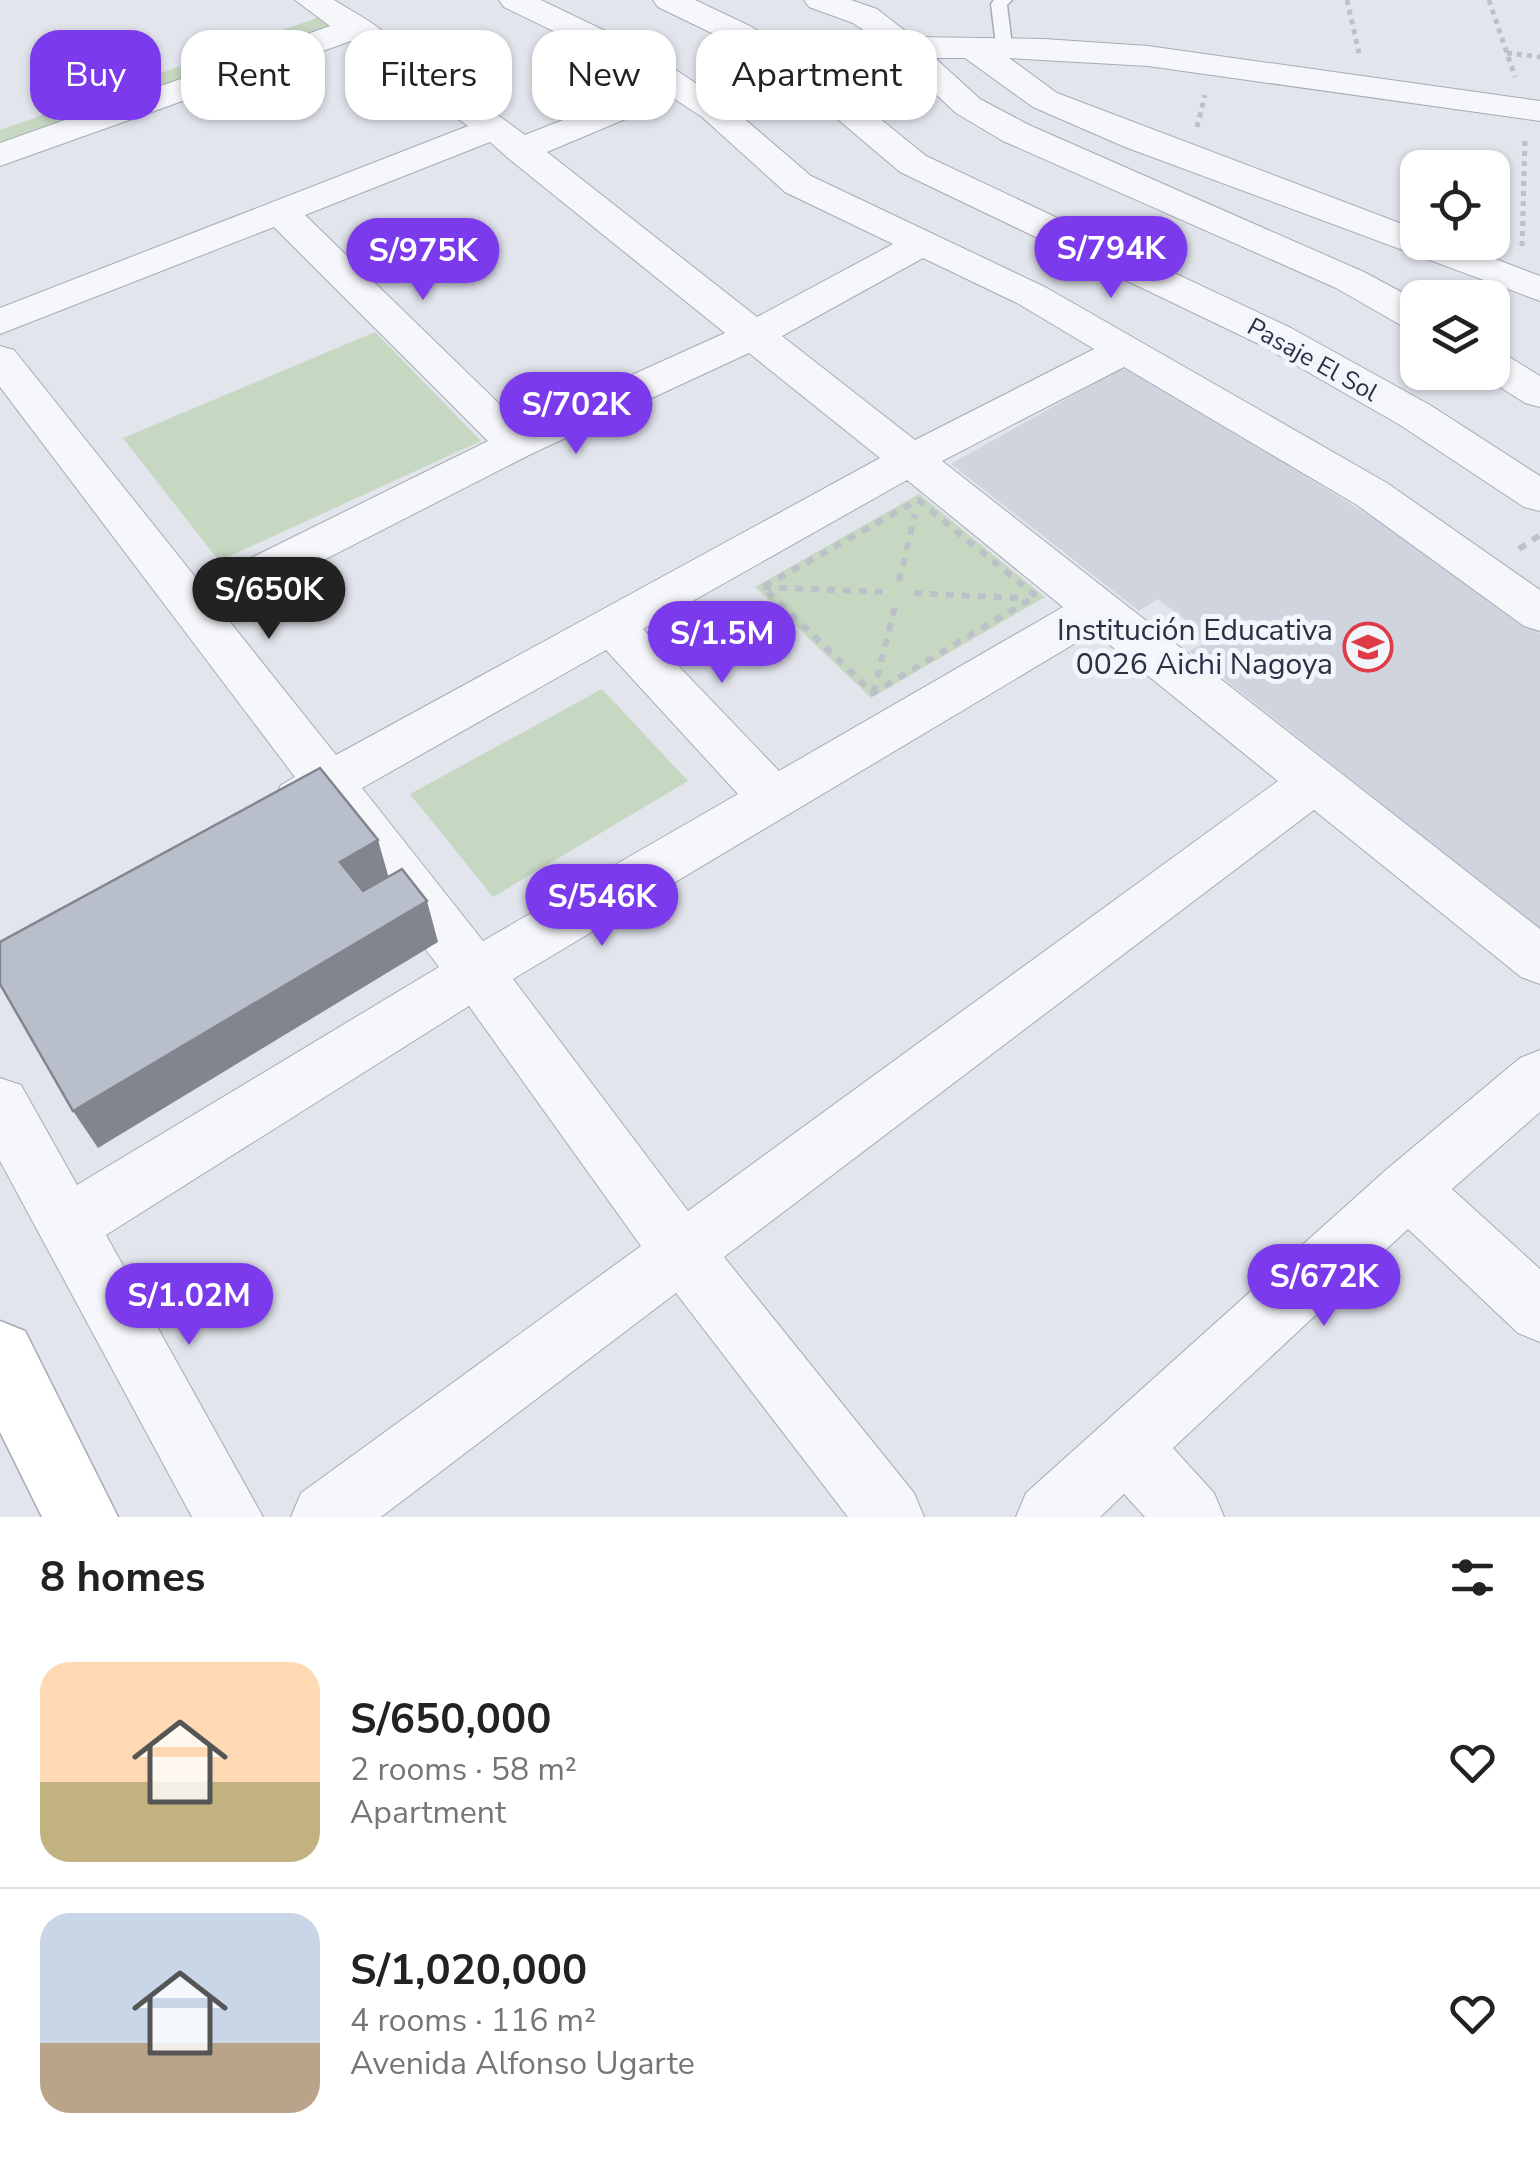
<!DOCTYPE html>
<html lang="en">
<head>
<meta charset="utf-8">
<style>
	body { margin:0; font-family:"Nunito Sans",sans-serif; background:#f6f6f6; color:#222; height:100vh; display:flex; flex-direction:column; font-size:38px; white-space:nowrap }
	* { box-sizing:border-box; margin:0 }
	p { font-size:32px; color:#767676 }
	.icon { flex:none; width:55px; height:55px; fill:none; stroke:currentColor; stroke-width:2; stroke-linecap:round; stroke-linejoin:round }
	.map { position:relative; height:1517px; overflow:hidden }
	.side { display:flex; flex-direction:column; background:#fff; flex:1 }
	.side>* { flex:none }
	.hud { position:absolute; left:30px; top:30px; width:1000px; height:90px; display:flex; gap:20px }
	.controls { position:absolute; left:1400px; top:150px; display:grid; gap:20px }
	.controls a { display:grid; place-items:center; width:110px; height:110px; border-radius:20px; background:#fff; box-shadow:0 2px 8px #0004; font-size:50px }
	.price { position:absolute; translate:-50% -85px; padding:0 22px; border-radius:35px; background:#7c3aed; color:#fff; font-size:32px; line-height:65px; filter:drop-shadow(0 2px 5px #0008) }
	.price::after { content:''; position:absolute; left:50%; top:60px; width:30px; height:22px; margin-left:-15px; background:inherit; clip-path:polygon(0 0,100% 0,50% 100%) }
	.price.on { background:#222; color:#fff }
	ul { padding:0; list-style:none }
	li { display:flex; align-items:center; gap:30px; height:250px; padding:0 40px }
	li+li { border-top:2px solid #e0e0e0 }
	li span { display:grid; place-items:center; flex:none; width:280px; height:200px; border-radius:30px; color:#555 }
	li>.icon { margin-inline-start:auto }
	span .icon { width:120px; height:120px; fill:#fffc; stroke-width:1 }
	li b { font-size:42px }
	h2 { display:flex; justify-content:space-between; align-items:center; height:120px; padding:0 40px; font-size:42px }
	.chip { padding:0 35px; border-radius:30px; background:#fff; box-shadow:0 2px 8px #0004; font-size:35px; line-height:90px }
	.chip.on { background:#7c3aed; color:#fff }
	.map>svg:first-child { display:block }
	.built { fill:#d0d4de }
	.green { fill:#c6d7c2 }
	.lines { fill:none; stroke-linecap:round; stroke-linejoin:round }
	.lane-casing { stroke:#a6abb7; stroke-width:3 }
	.street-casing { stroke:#a6abb7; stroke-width:2 }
	.secondary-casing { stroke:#a6abb7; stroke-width:3 }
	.path-far1 { stroke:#bcc0c8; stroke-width:5; stroke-dasharray:5 5; stroke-linecap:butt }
	.path { stroke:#bcc0c8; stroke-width:6; stroke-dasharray:8 8; stroke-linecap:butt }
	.lane { fill:#f6f7fa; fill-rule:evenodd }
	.street { fill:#f6f7fa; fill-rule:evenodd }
	.secondary { fill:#fff; fill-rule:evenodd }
	.shaded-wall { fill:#82858e }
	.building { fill:#b9becb; stroke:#82858e; stroke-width:2.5 }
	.labels { text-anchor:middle; stroke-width:10; stroke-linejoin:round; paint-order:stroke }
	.far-street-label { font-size:25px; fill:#283146; stroke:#f2f5f9 }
	.poi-label { font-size:30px; fill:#283146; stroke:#f2f5f9; text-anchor:end }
</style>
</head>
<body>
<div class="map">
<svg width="1540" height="1517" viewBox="0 0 1540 1517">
	<rect width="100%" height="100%" fill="#e2e5ec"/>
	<path class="built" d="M1127 365 1476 582 1540 633V929L1189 651 1204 644 1185 629 1192 625 1158 599 1139 611 951 464Z"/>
	<path class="green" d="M320 17 333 28 0 147V130Z
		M375 332 481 441 219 561 123 438Z
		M919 494 1045 597 871 698 755 587Z
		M602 689 688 781 493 897 410 794Z"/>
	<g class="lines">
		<g class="lane-casing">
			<path id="lane" d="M1012 0 1007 5 1012 45 1004 50 996 45 991 4 994 0Z"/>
		</g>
		<g class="street-casing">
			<path id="street" d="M295 0H334L369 21 525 135 611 101 623 98 635 101 640 108 635 115 547 152 757 317 893 244 785 192 702 117 623 65 504 7 499 0H541L647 51 726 103 811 176 1045 287 1387 483 1540 590V631L1524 626 1357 505 1124 367 942 461 1540 929V984L1521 977 1314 810 724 1257 914 1493 924 1517H848L676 1293 381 1517H291L301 1493 641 1246 469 1006 106 1235 263 1517H192L0 1161V1078L21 1085 77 1185 439 967 321 811 299 819 281 813 274 799 281 785 295 777 0 387V346L14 350 200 583 488 441 274 227 0 334V308L468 126 351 41 0 166V143L330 26ZM490 142 508 158 725 333 521 425 305 215ZM923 258 1017 303 1094 349 915 440 782 336ZM749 353 880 458 336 755 222 612 531 454ZM907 480 1063 607 779 771 643 629ZM1094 632 1278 781 688 1211 513 979ZM606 650 738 794 483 941 362 788Z
				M653 0H695L750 26 819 69 926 156 1291 328 1430 405 1540 476V511L1524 507 1400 425 1263 346 900 172 795 83 726 40 658 7Z
				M804 0H851L877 9 913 37 1044 39 1148 46 1540 101V121L1148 66 1009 58 1057 93 1418 230V242H1451L1540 276V301L1125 147 1033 107 965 58H935L980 99 1029 125 1364 272 1418 301V330L1404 327 1336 288 1003 141 956 113 875 38 853 23 809 7Z
				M1492 351 1506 355 1540 376V407L1525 403 1478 373 1492 372Z
				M1540 1050V1112L1452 1189 1540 1269V1342L1518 1333 1408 1229 1173 1448 1214 1493 1224 1517H1145L1124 1494 1100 1517H1016L1026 1493 1387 1169 1520 1058Z"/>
		</g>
		<g class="secondary-casing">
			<path id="secondary" d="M0 1321 25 1331 118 1517H42L0 1432Z"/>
		</g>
		<path class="path-far1" d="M1347 0 1359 53
			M1489 0 1515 77
			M1507 53 1540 57
			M1197 127 1205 95
			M1522 246 1525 138"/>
		<path class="path" d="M918 500 1036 596 873 693 763 587Z
			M1519 549 1540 535
			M899 581 915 514
			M763 587 884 592
			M914 593 1018 598
			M873 693 896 603"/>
		<use href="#lane" class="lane"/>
		<use href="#street" class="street"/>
		<use href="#secondary" class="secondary"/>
	</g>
	<path class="shaded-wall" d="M378 840 390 882 354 904 340 862Z
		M427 901 438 942 98 1148 73 1111Z"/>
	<path class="building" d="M320 768 378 840 340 862 363 891 402 869 427 901 73 1111 0 984V942Z"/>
	<defs>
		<g id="school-ring" transform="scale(2.5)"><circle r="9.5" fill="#f2f5f9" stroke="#de3b47" stroke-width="1.5"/><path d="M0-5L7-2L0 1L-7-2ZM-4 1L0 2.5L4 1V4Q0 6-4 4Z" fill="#de3b47"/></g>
	</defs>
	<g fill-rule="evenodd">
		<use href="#school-ring" x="1368" y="647"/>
	</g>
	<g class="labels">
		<g class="far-street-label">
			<text transform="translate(1313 359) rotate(29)" y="9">Pasaje El Sol</text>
		</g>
		<g class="poi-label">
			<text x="1333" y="640">Institución Educativa<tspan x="1333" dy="34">0026 Aichi Nagoya</tspan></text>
		</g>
	</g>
</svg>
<div class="controls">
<a><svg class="icon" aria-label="locate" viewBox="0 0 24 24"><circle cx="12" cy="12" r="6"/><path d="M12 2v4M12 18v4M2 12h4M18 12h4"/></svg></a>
<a><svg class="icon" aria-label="layers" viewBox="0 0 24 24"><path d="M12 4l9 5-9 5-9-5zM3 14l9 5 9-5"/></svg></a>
</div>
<b class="price" style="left:1111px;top:301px">S/794K</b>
<b class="price" style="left:423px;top:303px">S/975K</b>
<b class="price" style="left:576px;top:457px">S/702K</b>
<b class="price on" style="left:269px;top:642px">S/650K</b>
<b class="price" style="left:722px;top:686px">S/1.5M</b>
<b class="price" style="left:602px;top:949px">S/546K</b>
<b class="price" style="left:1324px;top:1329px">S/672K</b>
<b class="price" style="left:189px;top:1348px">S/1.02M</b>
<div class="hud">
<a class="chip on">Buy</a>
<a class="chip">Rent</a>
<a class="chip">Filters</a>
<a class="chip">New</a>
<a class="chip">Apartment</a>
</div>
</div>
<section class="side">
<h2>8 homes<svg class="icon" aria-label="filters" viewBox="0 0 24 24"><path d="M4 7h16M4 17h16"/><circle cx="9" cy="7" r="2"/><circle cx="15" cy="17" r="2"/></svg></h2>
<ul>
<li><span style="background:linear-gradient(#ffd9b3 60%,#c2b280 0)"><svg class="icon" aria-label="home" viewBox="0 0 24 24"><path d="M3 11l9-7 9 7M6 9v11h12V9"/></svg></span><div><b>S/650,000</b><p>2 rooms · 58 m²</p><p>Apartment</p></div><svg class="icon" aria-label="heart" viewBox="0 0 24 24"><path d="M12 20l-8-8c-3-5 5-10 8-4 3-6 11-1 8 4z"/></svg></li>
<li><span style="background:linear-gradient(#c9d6e8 65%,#b9a48a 0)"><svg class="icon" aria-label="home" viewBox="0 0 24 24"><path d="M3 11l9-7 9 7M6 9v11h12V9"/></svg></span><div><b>S/1,020,000</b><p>4 rooms · 116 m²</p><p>Avenida Alfonso Ugarte</p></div><svg class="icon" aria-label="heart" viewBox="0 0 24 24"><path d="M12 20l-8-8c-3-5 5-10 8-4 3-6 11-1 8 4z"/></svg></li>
</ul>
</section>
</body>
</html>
